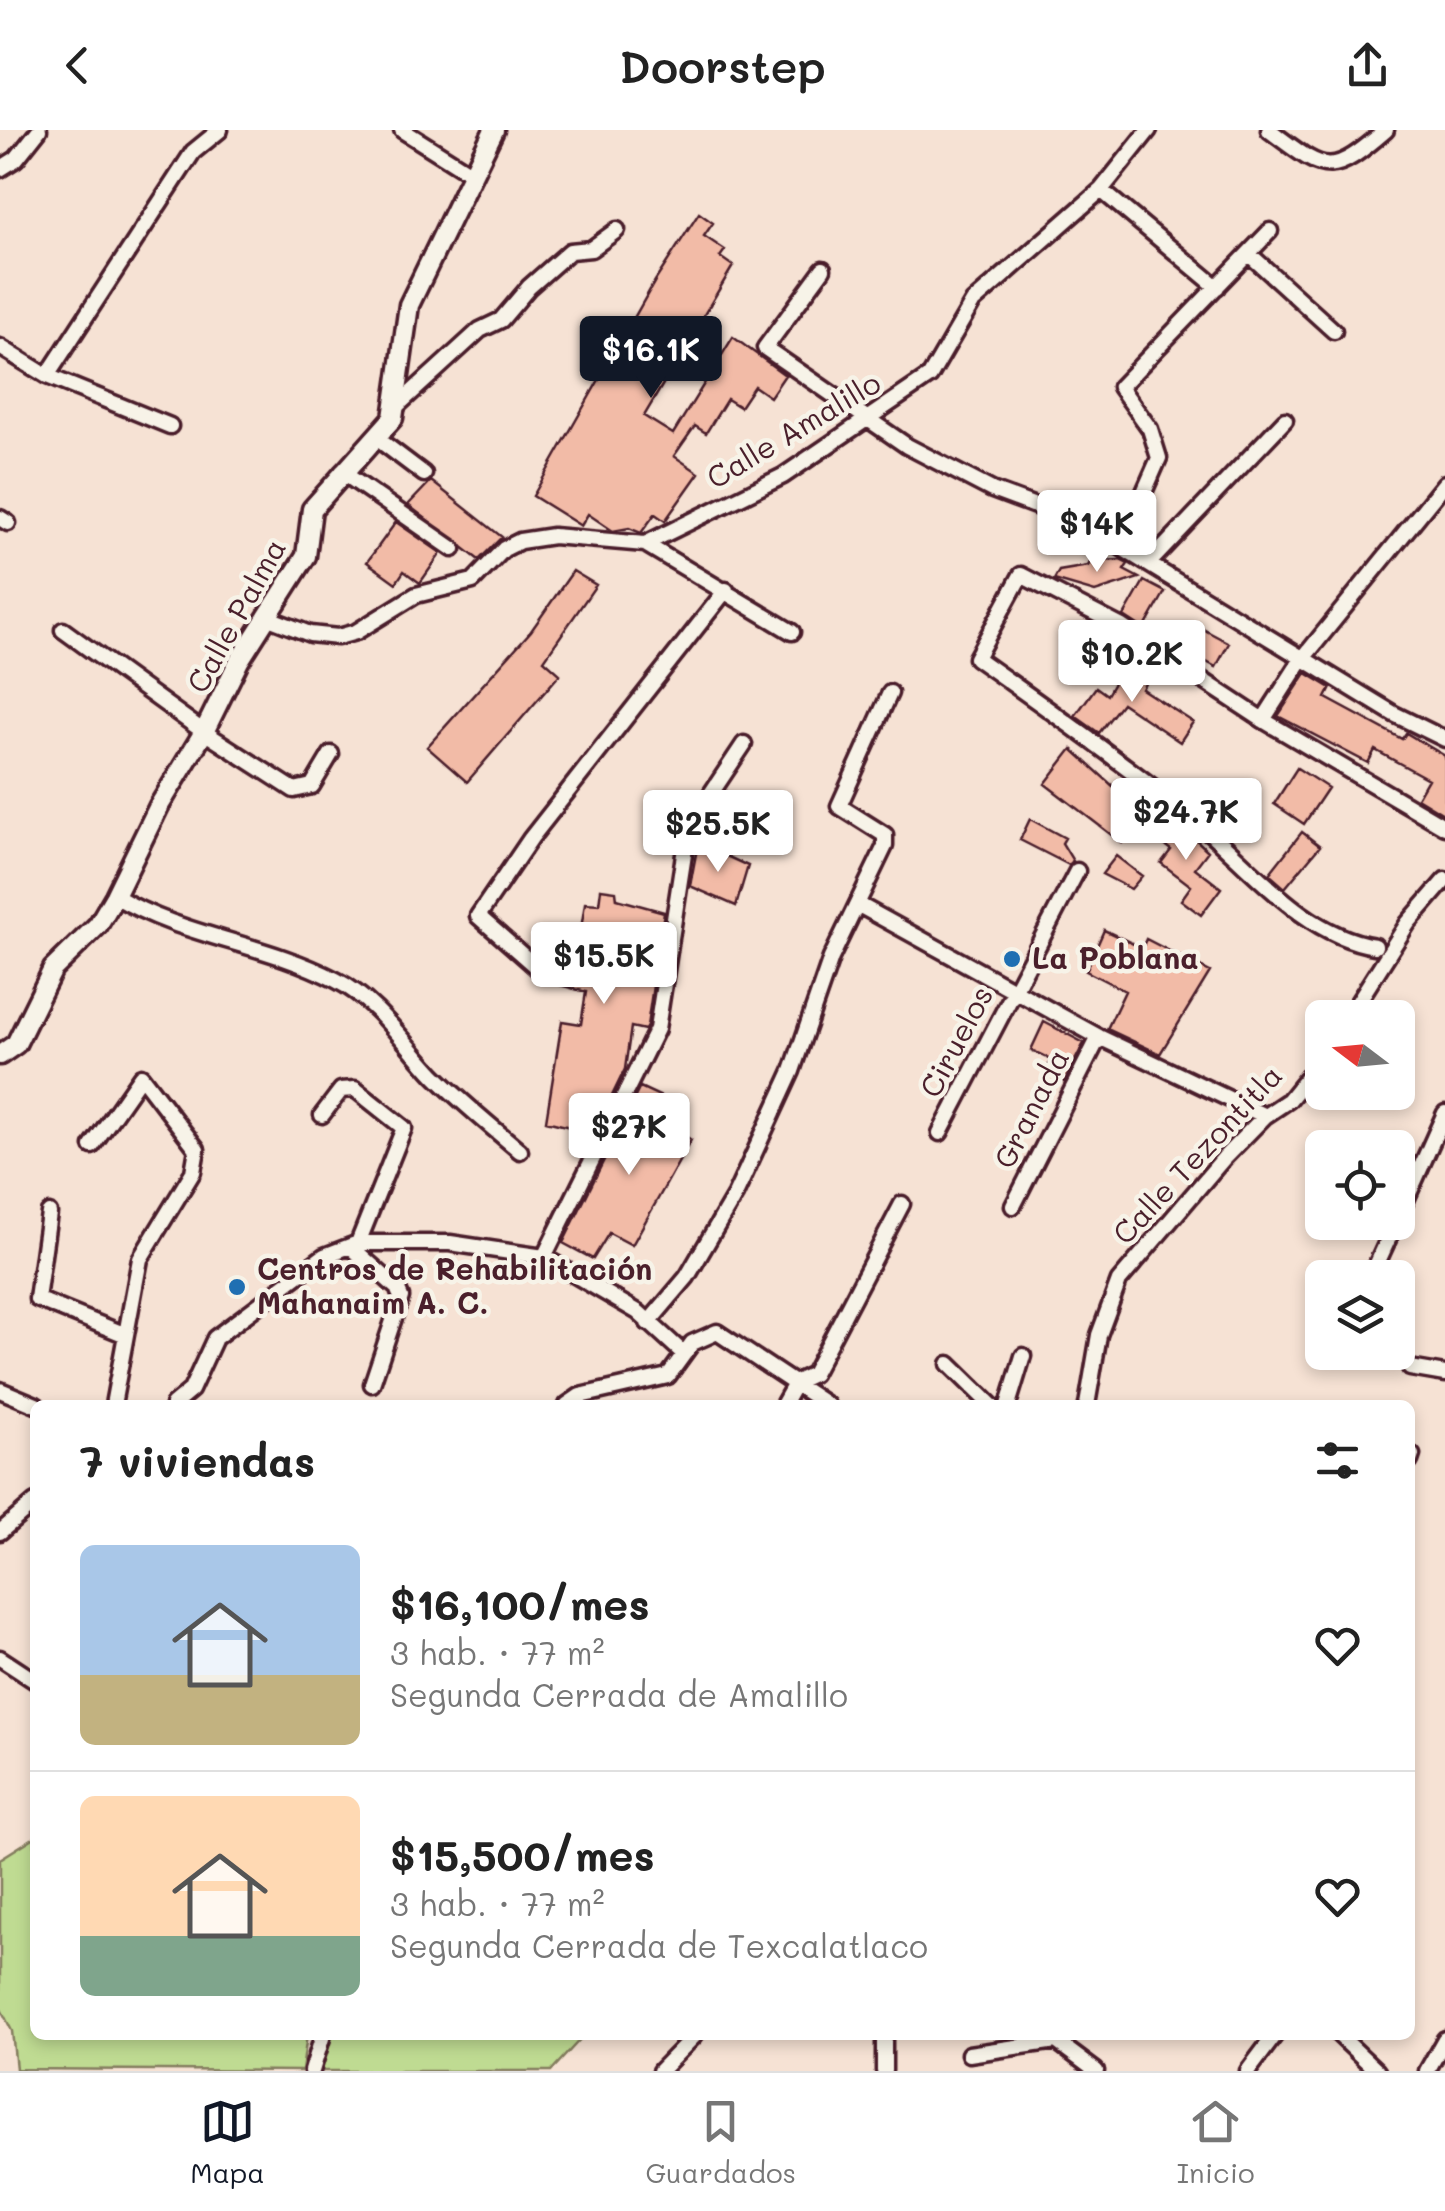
<!DOCTYPE html>
<html lang="es">
<head>
<meta charset="utf-8">
<style>
	body { margin:0; font-family:Mali,sans-serif; background:#f6f6f6; color:#222; height:100vh; display:flex; flex-direction:column; font-size:38px; white-space:nowrap }
	* { box-sizing:border-box; margin:0 }
	p { font-size:32px; color:#767676 }
	.icon { flex:none; width:55px; height:55px; fill:none; stroke:currentColor; stroke-width:2; stroke-linecap:round; stroke-linejoin:round }
	.map { position:relative; flex:1; overflow:hidden }
	.details { position:absolute; left:30px; top:1270px; width:1385px; height:640px; display:flex; flex-direction:column; background:#fff; border-radius:15px; box-shadow:0 5px 15px #0003 }
	.details>* { flex:none }
	.needle { width:65px; rotate:286deg }
	.fabs { position:absolute; left:1305px; top:870px; display:grid; gap:20px }
	.fabs a { display:grid; place-items:center; width:110px; height:110px; border-radius:15px; background:#fff; box-shadow:0 5px 15px #0003; font-size:50px }
	.price { position:absolute; translate:-50% -85px; padding:0 22px; border-radius:10px; background:#fff; color:#222; font-size:32px; line-height:65px; filter:drop-shadow(0 2px 5px #0008) }
	.price::after { content:''; position:absolute; left:50%; top:60px; width:30px; height:22px; margin-left:-15px; background:inherit; clip-path:polygon(0 0,100% 0,50% 100%) }
	.price.selected { background:#111827; color:#fff }
	ul { padding:0; list-style:none }
	li { display:flex; align-items:center; gap:30px; height:250px; padding:0 50px }
	li+li { border-top:2px solid #e0e0e0 }
	li span { display:grid; place-items:center; flex:none; width:280px; height:200px; border-radius:15px; color:#555 }
	li>.icon { margin-inline-start:auto }
	span .icon { width:120px; height:120px; fill:#fffc; stroke-width:1 }
	li b { font-size:42px }
	h2 { display:flex; justify-content:space-between; align-items:center; height:120px; padding:0 50px; font-size:42px }
	header { display:flex; justify-content:space-between; align-items:center; height:130px; padding:0 50px; background:#fff; font-size:45px; font-weight:600 }
	.menu { display:flex; justify-content:space-around; align-items:center; height:140px; border-top:2px solid #e0e0e0; background:#fff; font-size:28px; color:#767676 }
	.menu a { display:grid; justify-items:center; gap:5px }
	.menu .selected { color:#111827 }
	.map>svg:first-child { display:block }
	.green { fill:#bfdb92; stroke:#847d5e; stroke-width:2.5 }
	.building { fill:#f2bba7; stroke:#4a1f2b; stroke-width:2.5 }
	.lines { fill:none; stroke-linecap:round; stroke-linejoin:round }
	.minor-casing { stroke:#4a1f2b; stroke-width:21 }
	.tertiary-casing { stroke:#4a1f2b; stroke-width:25 }
	.minor { stroke:#f7f3e8; stroke-width:14 }
	.tertiary { stroke:#f7f3e8; stroke-width:18 }
	.poi-dot { fill:#1f6fb2; stroke:#f7f3e8; stroke-width:4 }
	.labels { text-anchor:middle; stroke-width:9; stroke-linejoin:round; paint-order:stroke }
	.street-label { font-size:30px; fill:#4a1f2b; stroke:#f7f3e8 }
	.poi-label { font-size:30px; font-weight:bold; fill:#4a1f2b; stroke:#f7f3e8; text-anchor:start }
</style>
</head>
<body>
<header><svg class="icon" aria-label="back" viewBox="0 0 24 24"><path d="M15 5l-7 7 7 7"/></svg>Doorstep<svg class="icon" aria-label="share" viewBox="0 0 24 24"><path d="M12 15V3M7 8l5-5 5 5M5 13v7h14v-7"/></svg></header>
<div class="map">
<svg width="1445" height="1941" viewBox="0 0 1445 1941">
	<rect width="100%" height="100%" fill="#f6e2d4"/>
	<filter id="ink" filterUnits="userSpaceOnUse"><feTurbulence type="fractalNoise" baseFrequency=".01" numOctaves="2"/><feDisplacementMap in="SourceGraphic" scale="20" xChannelSelector="R" yChannelSelector="G"/><feConvolveMatrix kernelMatrix="1 2 1 2 8 2 1 2 1" color-interpolation-filters="sRGB"/></filter>
	<g filter="url(#ink)">
		<path class="green" d="M35 1707V1905H307L302 1941 16 1939 12 1901 0 1877V1729Z
			M325 1905H584L551 1941H319Z"/>
		<path class="building" d="M699 83 713 93 704 106 725 120 720 127 733 136 644 286 673 304 733 207 785 245 770 267 754 256 740 277 727 269 706 303 695 296 674 326 699 343 665 391 655 384 641 403 629 398 613 401 588 384 581 396 533 366 655 151Z
			M431 351 502 407 479 430 408 375Z
			M396 392 441 423 420 453 404 441 396 453 367 432Z
			M1120 430 1128 434 1124 440 1139 448 1095 462 1054 450 1059 441 1088 436 1091 431Z
			M573 441 596 455 544 530 560 544 467 652 427 617 531 501Z
			M1144 451 1165 462 1144 499 1124 486Z
			M1201 498 1229 513 1216 537 1186 521Z
			M1126 532 1150 545 1142 559 1193 592 1180 612 1122 573 1099 603 1075 586 1096 557 1107 565Z
			M1306 543 1331 558 1326 568 1402 609 1406 603 1445 626V685L1417 668 1428 649 1375 620 1368 633 1278 586Z
			M1072 619 1136 677 1132 682 1141 690 1122 713 1045 654Z
			M1297 638 1328 658 1304 694 1274 674Z
			M1168 683 1208 721 1195 738 1221 758 1201 785 1181 770 1191 756 1161 733 1171 720 1151 705Z
			M1030 689 1065 708 1062 713 1073 731 1069 735 1020 710Z
			M1302 702 1320 716 1285 758 1269 744Z
			M698 713 748 736 736 776 690 756Z
			M1116 726 1142 746 1131 759 1102 744Z
			M601 759 616 761 617 769 664 782 647 896 645 900 631 897 625 939 594 1003 546 991 562 891 581 894 586 862 560 855 564 823 577 824 585 773 599 774Z
			M1104 800 1142 818 1146 809 1210 842 1160 924 1107 899 1125 861 1086 841Z
			M1044 892 1084 913 1064 952 1045 941 1052 930 1031 920Z
			M640 957 664 968 656 986 691 1010 632 1115 609 1103 593 1129 563 1113Z"/>
		<g class="lines">
			<g class="minor-casing">
				<path id="minor" d="M402 0 472 44
					M1269 0C1326 42 1328 50 1386 0
					M0 39 16 29 39 0
					M1101 60 1217 157
					M1249 124 1334 201
					M823 139 765 218 907 316 992 360 1081 393 1394 584 1445 609
					M0 217 47 246 170 296
					M47 246 193 22 220 0
					M398 275 480 200 501 190 529 157 570 121 591 119 617 100
					M375 307 424 344
					M342 342 453 419
					M0 388 8 393
					M1112 412 1141 369 1159 328 1150 299 1120 257 1270 101
					M645 414 792 502
					M1149 433 1285 290
					M266 487 310 504 338 507 356 502 416 465 473 451 504 419 520 411 553 406 645 414 783 346 930 246 973 172 1101 60 1149 0
					M63 500 204 602 294 660 312 656 331 624
					M1263 590 1300 532 1445 353
					M115 766C183 807 265 813 336 850 376 870 404 913 434 945 461 972 491 996 520 1021
					M859 775 1099 907 1265 986
					M1375 816C1302 805 1248 733 1194 689 1123 633 1050 580 976 528L1021 445 1122 497 1263 590 1445 697
					M544 844 478 786 531 708 726 460
					M1348 888 1408 793 1445 750
					M322 985 341 960 355 959 404 998 358 1113
					M940 1003 1077 741
					M92 1016 141 946 197 1019 193 1042 140 1129 113 1275
					M1013 1076 1099 907
					M49 1083 37 1169 126 1205
					M1398 1088 1445 983
					M350 1116 397 1158 401 1167 372 1254
					M544 1127 657 899 685 718 694 689 744 614
					M1375 1138 1396 1092
					M648 1193 687 1147 735 1065 792 941 831 828 885 716V705L839 676 890 563
					M949 1234 991 1275
					M1410 1238 1445 1244
					M0 1260 36 1275
					M173 1275 191 1260 215 1208 324 1126 358 1113H450L544 1127 638 1182 684 1224 692 1213 717 1202 827 1275
					M567 1275 580 1266 668 1246 684 1224
					M783 1275 796 1252 813 1244 902 1074
					M1008 1275 1023 1226
					M1087 1275 1099 1205 1119 1151 1224 1028 1265 986 1289 970 1322 929
					M1410 1331 1412 1325
					M0 1402 35 1372
					M0 1528 35 1551
					M884 1905V1941
					M1056 1905V1911L1096 1941
					M1339 1905 1377 1941
					M969 1924 1056 1911
					M312 1941 323 1905
					M660 1941 695 1905
					M1248 1941 1275 1905
					M1427 1941 1445 1909"/>
			</g>
			<g class="tertiary-casing">
				<path id="tertiary" d="M0 925 16 914 53 839 98 795 115 766 159 676 204 602 239 531 306 426 312 379 393 288 409 175 494 0"/>
			</g>
			<use href="#minor" class="minor"/>
			<use href="#tertiary" class="tertiary"/>
		</g>
	</g>
	<g class="poi-dot">
		<circle cx="1012" cy="829" r="10"/>
		<circle cx="237" cy="1157" r="10"/>
	</g>
	<g class="labels">
		<g class="street-label">
			<text transform="translate(794 301) rotate(-31)" y="10">Calle Amalillo</text>
			<text transform="translate(237 486) rotate(-61)" y="10">Calle Palma</text>
			<text transform="translate(957 912) rotate(-62)" y="10">Ciruelos</text>
			<text transform="translate(1032 979) rotate(-63)" y="10">Granada</text>
			<text transform="translate(1198 1025) rotate(-47)" y="10">Calle Tezontitla</text>
		</g>
		<g class="poi-label">
			<text x="1032" y="839">La Poblana</text>
			<text x="257" y="1150">Centros de Rehabilitación<tspan x="257" dy="34">Mahanaim A. C.</tspan></text>
		</g>
	</g>
</svg>
<div class="fabs">
<a><svg class="needle" viewBox="-14 -14 28 28"><path d="M0-13l5 13h-10z" fill="#e53935"/><path d="M0 13l5-13h-10z" fill="#767676"/></svg></a>
<a><svg class="icon" aria-label="locate" viewBox="0 0 24 24"><circle cx="12" cy="12" r="6"/><path d="M12 2v4M12 18v4M2 12h4M18 12h4"/></svg></a>
<a><svg class="icon" aria-label="layers" viewBox="0 0 24 24"><path d="M12 4l9 5-9 5-9-5zM3 14l9 5 9-5"/></svg></a>
</div>
<b class="price selected" style="left:651px;top:271px">$16.1K</b>
<b class="price" style="left:1097px;top:445px">$14K</b>
<b class="price" style="left:1132px;top:575px">$10.2K</b>
<b class="price" style="left:1186px;top:733px">$24.7K</b>
<b class="price" style="left:718px;top:745px">$25.5K</b>
<b class="price" style="left:604px;top:877px">$15.5K</b>
<b class="price" style="left:629px;top:1048px">$27K</b>
<section class="details">
<h2>7 viviendas<svg class="icon" aria-label="filters" viewBox="0 0 24 24"><path d="M4 7h16M4 17h16"/><circle cx="9" cy="7" r="2"/><circle cx="15" cy="17" r="2"/></svg></h2>
<ul>
<li><span style="background:linear-gradient(#a9c7e8 65%,#c2b280 0)"><svg class="icon" aria-label="home" viewBox="0 0 24 24"><path d="M3 11l9-7 9 7M6 9v11h12V9"/></svg></span><div><b>$16,100/mes</b><p>3 hab. · 77 m²</p><p>Segunda Cerrada de Amalillo</p></div><svg class="icon" aria-label="heart" viewBox="0 0 24 24"><path d="M12 20l-8-8c-3-5 5-10 8-4 3-6 11-1 8 4z"/></svg></li>
<li><span style="background:linear-gradient(#ffd9b3 70%,#7fa58c 0)"><svg class="icon" aria-label="home" viewBox="0 0 24 24"><path d="M3 11l9-7 9 7M6 9v11h12V9"/></svg></span><div><b>$15,500/mes</b><p>3 hab. · 77 m²</p><p>Segunda Cerrada de Texcalatlaco</p></div><svg class="icon" aria-label="heart" viewBox="0 0 24 24"><path d="M12 20l-8-8c-3-5 5-10 8-4 3-6 11-1 8 4z"/></svg></li>
</ul>
</section>
</div>
<nav class="menu">
<a class="selected"><svg class="icon" aria-label="map" viewBox="0 0 24 24"><path d="M3 6l6-2 6 2 6-2v14l-6 2-6-2-6 2zM9 4v14M15 6v14"/></svg>Mapa</a>
<a><svg class="icon" aria-label="saved" viewBox="0 0 24 24"><path d="M7 4h10v16l-5-4-5 4z"/></svg>Guardados</a>
<a><svg class="icon" aria-label="home" viewBox="0 0 24 24"><path d="M3 11l9-7 9 7M6 9v11h12V9"/></svg>Inicio</a>
</nav>
</body>
</html>
